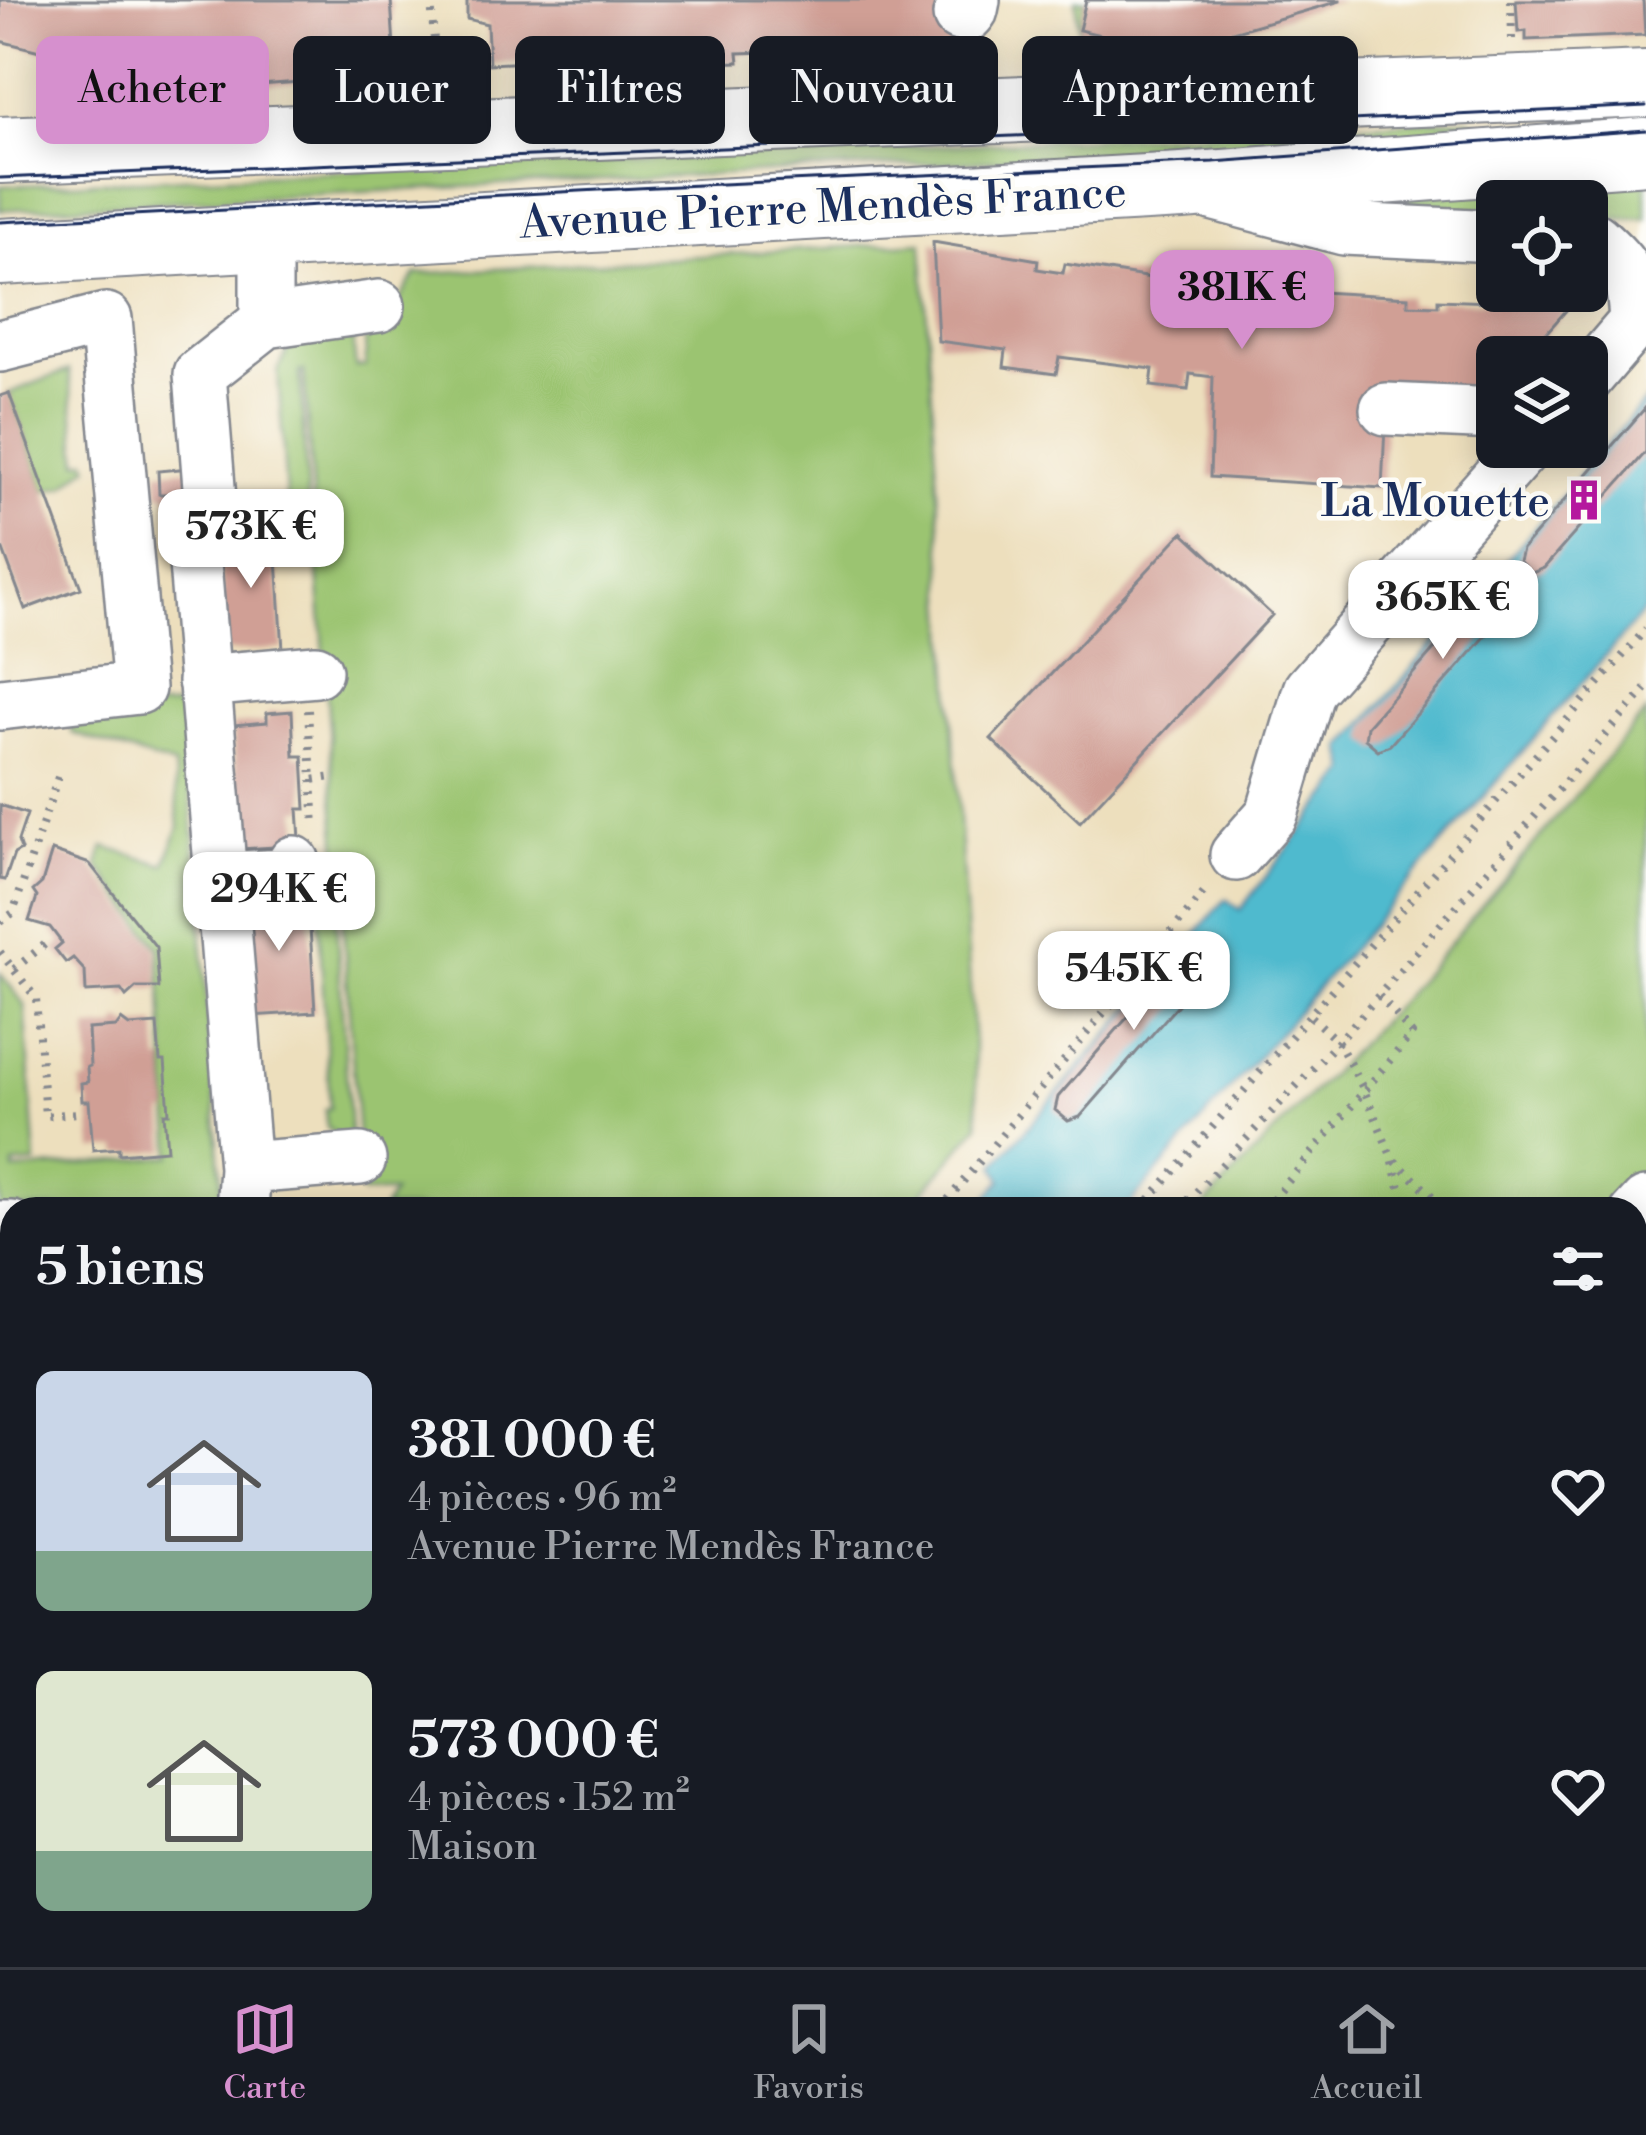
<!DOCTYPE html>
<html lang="fr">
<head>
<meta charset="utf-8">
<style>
	body { margin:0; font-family:"Libre Bodoni",serif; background:#242831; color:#f1f3f6; height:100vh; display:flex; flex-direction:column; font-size:45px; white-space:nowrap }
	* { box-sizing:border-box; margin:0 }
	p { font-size:39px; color:#9ea1a6 }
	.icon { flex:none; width:66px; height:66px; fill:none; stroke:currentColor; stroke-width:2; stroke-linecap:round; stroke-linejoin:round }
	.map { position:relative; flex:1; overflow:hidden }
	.drawer { position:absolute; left:0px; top:1197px; width:1647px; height:771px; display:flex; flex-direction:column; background:#171b24; border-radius:36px 36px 0 0; box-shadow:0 6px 30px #0003 }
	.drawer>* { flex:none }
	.hud { position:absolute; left:36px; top:36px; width:1575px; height:108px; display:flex; gap:24px }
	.controls { position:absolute; left:1476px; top:180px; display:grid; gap:24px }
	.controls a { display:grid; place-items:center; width:132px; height:132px; border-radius:18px; background:#171b24; box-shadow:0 6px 30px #0003; font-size:60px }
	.price { position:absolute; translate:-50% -102px; padding:0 27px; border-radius:24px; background:#fff; color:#222; font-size:39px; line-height:78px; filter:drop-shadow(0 3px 6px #0008) }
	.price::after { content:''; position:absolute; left:50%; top:72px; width:36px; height:27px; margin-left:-18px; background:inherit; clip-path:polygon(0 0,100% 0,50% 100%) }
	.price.on { background:#d690ce; color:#111 }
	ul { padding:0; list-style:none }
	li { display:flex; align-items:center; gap:36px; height:300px; padding:0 36px }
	li span { display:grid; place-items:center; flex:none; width:336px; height:240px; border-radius:18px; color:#555 }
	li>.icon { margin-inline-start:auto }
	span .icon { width:144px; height:144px; fill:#fffc; stroke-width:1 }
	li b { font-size:51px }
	h2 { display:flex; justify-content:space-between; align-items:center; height:144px; padding:0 36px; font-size:51px }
	.pill { padding:0 42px; border-radius:18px; background:#171b24; box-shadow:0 6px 30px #0003; font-size:42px; line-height:108px }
	.pill.on { background:#d690ce; color:#111 }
	.tab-bar { display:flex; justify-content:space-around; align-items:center; height:168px; border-top:3px solid #363941; background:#171b24; font-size:33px; color:#9ea1a6 }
	.tab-bar a { display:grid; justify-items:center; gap:6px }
	.tab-bar .on { color:#d690ce }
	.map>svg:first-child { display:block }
	.green { fill:#9bc471; stroke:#5b7a68; stroke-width:3 }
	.water { fill:#50bace; stroke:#367496; stroke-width:3 }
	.building { fill:#d09f95 }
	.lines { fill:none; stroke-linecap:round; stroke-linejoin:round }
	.minor-casing { stroke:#84878e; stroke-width:56 }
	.major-casing { stroke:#84878e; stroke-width:70 }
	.path { stroke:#84878e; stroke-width:8; stroke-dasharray:3 9; stroke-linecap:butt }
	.minor { stroke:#fff; stroke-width:51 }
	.major { stroke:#fff; stroke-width:66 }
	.tram { stroke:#1b2f5e; stroke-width:3 }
	.labels { text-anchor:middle; stroke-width:9; stroke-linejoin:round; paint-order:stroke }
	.street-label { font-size:45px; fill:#1b2f5e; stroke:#fdfcf7 }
	.poi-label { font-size:45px; fill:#1b2f5e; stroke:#fdfcf7; text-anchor:end }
</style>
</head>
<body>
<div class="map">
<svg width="1646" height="1967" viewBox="0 0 1646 1967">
	<rect width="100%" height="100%" fill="#fdfcf7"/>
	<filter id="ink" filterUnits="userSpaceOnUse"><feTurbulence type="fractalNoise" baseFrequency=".00833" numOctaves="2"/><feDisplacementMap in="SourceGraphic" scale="24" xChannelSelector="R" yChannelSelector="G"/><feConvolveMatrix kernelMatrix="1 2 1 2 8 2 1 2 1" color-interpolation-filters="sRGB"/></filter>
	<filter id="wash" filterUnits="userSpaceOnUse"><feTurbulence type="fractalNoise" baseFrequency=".004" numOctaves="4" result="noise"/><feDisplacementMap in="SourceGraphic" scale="48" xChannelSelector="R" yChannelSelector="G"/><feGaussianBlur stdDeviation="2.7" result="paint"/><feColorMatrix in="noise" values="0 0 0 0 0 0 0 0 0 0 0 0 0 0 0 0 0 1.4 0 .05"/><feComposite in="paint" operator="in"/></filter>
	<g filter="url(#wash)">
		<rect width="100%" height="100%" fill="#eddfbd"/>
		<path class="green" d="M1076 0H1086L1080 30 1185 55 1190 40 1198 42 1204 67 1071 70 1079 30Z
			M1469 119 1477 123 1474 130 1109 155 0 210V186L1046 141Z
			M1646 180V219L1587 218V201H1497V214L1361 208 1357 200Z
			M922 242 979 1125 909 1209H383L393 1193 362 1194 304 371 300 372 310 541 289 542 278 370 292 341 352 334 356 367 366 366 365 333 380 330 416 274Z
			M69 370 79 461 87 460 89 466 65 486 45 491 9 393Z
			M184 706 223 1208 12 1209 0 1219V973L25 1005 36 1163 14 1165V1171L172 1156 159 947 98 866 104 847 165 865 179 827 174 766 72 733 67 714Z
			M1646 712V1181L1622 1209H1201L1405 996Z
			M334 888 351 1145 327 1128 325 1109 330 1108 317 889Z
			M12 1603V1779L0 1771V1621Z
			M1646 1679V1859L1635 1863V1683Z
			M0 1835 12 1843V1956H182L199 1967H0Z"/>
		<path class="water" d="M1646 400V609L1126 1209H977L1002 1180 995 1165 1226 899 1240 910 1348 771 1343 748Z"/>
		<g id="blocks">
			<path class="building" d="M0 0H391L394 47 363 50 365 77 260 85 240 93 189 91 141 97 123 95 67 82 72 59 0 41Z
				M467 0H958L960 47 942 48 943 56 802 61V51L738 53 739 62 612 66 611 58 489 64 487 24 467 19Z
				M1086 0H1340V1L1198 42 1190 40 1186 55 1079 30Z
				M1516 0H1643L1645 35 1526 40V31L1518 32Z
				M933 242 1038 260 1037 269 1063 273 1065 264 1200 286 1199 292 1228 295 1229 287 1408 297V305L1438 306V300L1571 305 1525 357H1497V389L1387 386 1382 488 1210 477 1213 377 1190 374 1188 390 1151 386 1153 369 1059 357 1056 374 1004 367 1006 350 938 341Z
				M9 393 81 588 25 609 3 550 0 551V396Z
				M1646 407V452L1544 568 1532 573 1519 561 1522 549Z
				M190 468 192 507 169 509 168 494H159L158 471Z
				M275 530 283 649 226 652 218 534Z
				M1183 532 1272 615 1080 822 991 739Z
				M1509 574 1522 585 1520 597 1390 745 1378 750 1365 739 1367 726 1497 578Z
				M292 711 294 756H303L306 809H298L301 854 275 847 240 849 232 725 267 722V713Z
				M0 805 27 814 18 841 21 850 14 854 5 880 0 879Z
				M52 851 90 864 156 947 159 988H136L126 997 121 990 86 992 85 971 73 958 66 963 55 949 62 943 50 927 29 921 37 897 33 891 42 883Z
				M308 893 315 1012 250 1016 243 896Z
				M1199 945 1212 956 1210 968 1080 1117 1068 1121 1055 1110 1058 1097 1188 948Z
				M121 1020 129 1026 157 1024 160 1061H165L169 1113H164L167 1150 119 1154V1148L93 1150 89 1101H82L81 1083 88 1082 87 1067 90 1066 88 1029 116 1027Z
				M1646 1273V1337L1635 1350V1274Z
				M12 1333V1490L0 1482V1351Z
				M723 1956H798L805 1967H706Z
				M801 1956H860L844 1967H809Z
				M1108 1956H1167L1175 1967H1101L1111 1960Z"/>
		</g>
	</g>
	<g filter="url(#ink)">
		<use href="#blocks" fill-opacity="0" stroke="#84878e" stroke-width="3"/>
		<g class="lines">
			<g class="minor-casing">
				<path id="minor" d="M959 15H968L972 10 974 0
					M1212 194 1344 229 1497 236
					M1595 239C1629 270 1633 277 1635 323
					M266 322 379 306
					M0 346 106 319 139 688 0 704
					M1587 378 1646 309
					M1386 409 1497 414
					M204 681 316 671
					M1236 855 1272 814 1309 690 1525 447
					M221 878 295 874 294 862
					M245 1168 360 1159
					M242 1209 245 1168 193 539 211 512 200 374 266 322V251
					M1635 1215 1646 1203
					M0 1227H12
					M1635 1513 1646 1500
					M0 1589 12 1571
					M1635 1652 1646 1648
					M559 1967 565 1956"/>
			</g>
			<g class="major-casing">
				<path id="major" d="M0 150 1646 84
					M0 252 1182 186 1646 151"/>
			</g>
			<path class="path" d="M431 0 437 82
				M1511 0 1512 39
				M308 710 312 780 333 777
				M312 780 315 826
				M0 922 13 913 58 777
				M0 952 36 998 45 1116 77 1113
				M14 969 49 941
				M1311 1017 1338 1042 1364 1090 1392 1158 1406 1209
				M1395 1161 1446 1209
				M940 1209 1208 888
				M1141 1209 1646 629
				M1180 1209 1338 1042 1646 689
				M1265 1209 1412 1034 1379 996
				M0 1797 9 1783
				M0 1826 12 1834
				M1635 1875 1646 1871
				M195 1956 211 1967
				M267 1956 283 1967
				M1271 1956 1281 1967
				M292 1967 299 1956
				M396 1967 401 1956
				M1427 1967 1447 1956"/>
			<use href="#minor" class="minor"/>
			<use href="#major" class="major"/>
			<path class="tram" d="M0 178 1039 135 1646 106
				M0 222 656 187 1213 162 1646 130"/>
		</g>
	</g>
	<defs>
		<g id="building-bare" transform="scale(3.24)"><path d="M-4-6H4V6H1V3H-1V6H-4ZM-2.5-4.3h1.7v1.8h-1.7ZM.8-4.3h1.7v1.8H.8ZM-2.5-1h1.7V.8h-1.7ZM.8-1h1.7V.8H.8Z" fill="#b5179e" stroke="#fdfcf7" stroke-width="2.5" paint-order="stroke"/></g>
	</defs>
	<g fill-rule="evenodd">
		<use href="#building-bare" x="1584" y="500"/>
	</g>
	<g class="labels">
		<g class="street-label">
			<text transform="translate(823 206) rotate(-3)" y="16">Avenue Pierre Mendès France</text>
		</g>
		<g class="poi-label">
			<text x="1550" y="516">La Mouette</text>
		</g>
	</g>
</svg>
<div class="controls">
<a><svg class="icon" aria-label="locate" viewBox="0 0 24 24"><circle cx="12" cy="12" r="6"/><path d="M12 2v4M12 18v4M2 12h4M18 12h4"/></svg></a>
<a><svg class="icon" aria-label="layers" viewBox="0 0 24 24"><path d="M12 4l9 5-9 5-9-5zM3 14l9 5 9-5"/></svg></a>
</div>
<b class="price on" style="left:1242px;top:352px">381K €</b>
<b class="price" style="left:251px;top:591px">573K €</b>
<b class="price" style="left:1443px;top:662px">365K €</b>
<b class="price" style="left:279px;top:954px">294K €</b>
<b class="price" style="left:1134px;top:1033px">545K €</b>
<div class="hud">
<a class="pill on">Acheter</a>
<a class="pill">Louer</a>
<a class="pill">Filtres</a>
<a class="pill">Nouveau</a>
<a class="pill">Appartement</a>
</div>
<section class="drawer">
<h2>5 biens<svg class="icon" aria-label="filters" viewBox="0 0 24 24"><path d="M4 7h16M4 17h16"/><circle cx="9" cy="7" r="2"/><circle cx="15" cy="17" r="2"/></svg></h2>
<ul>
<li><span style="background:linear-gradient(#c9d6e8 75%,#7fa58c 0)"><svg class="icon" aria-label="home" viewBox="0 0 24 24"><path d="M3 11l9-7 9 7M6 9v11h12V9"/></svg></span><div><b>381 000 €</b><p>4 pièces · 96 m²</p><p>Avenue Pierre Mendès France</p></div><svg class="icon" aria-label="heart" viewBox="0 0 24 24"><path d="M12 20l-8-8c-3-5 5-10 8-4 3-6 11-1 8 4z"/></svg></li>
<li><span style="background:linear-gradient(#dfe7d0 75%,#7fa58c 0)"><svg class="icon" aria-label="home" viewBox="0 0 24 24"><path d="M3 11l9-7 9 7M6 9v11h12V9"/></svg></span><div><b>573 000 €</b><p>4 pièces · 152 m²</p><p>Maison</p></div><svg class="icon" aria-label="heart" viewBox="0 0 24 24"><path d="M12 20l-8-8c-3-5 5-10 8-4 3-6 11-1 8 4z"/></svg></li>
</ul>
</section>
</div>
<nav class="tab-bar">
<a class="on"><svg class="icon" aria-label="map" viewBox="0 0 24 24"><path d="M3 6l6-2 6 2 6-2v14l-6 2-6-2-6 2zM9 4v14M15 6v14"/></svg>Carte</a>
<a><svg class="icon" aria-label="saved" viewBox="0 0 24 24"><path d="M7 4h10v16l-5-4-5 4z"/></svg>Favoris</a>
<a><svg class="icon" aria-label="home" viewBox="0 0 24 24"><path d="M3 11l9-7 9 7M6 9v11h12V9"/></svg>Accueil</a>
</nav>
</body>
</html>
